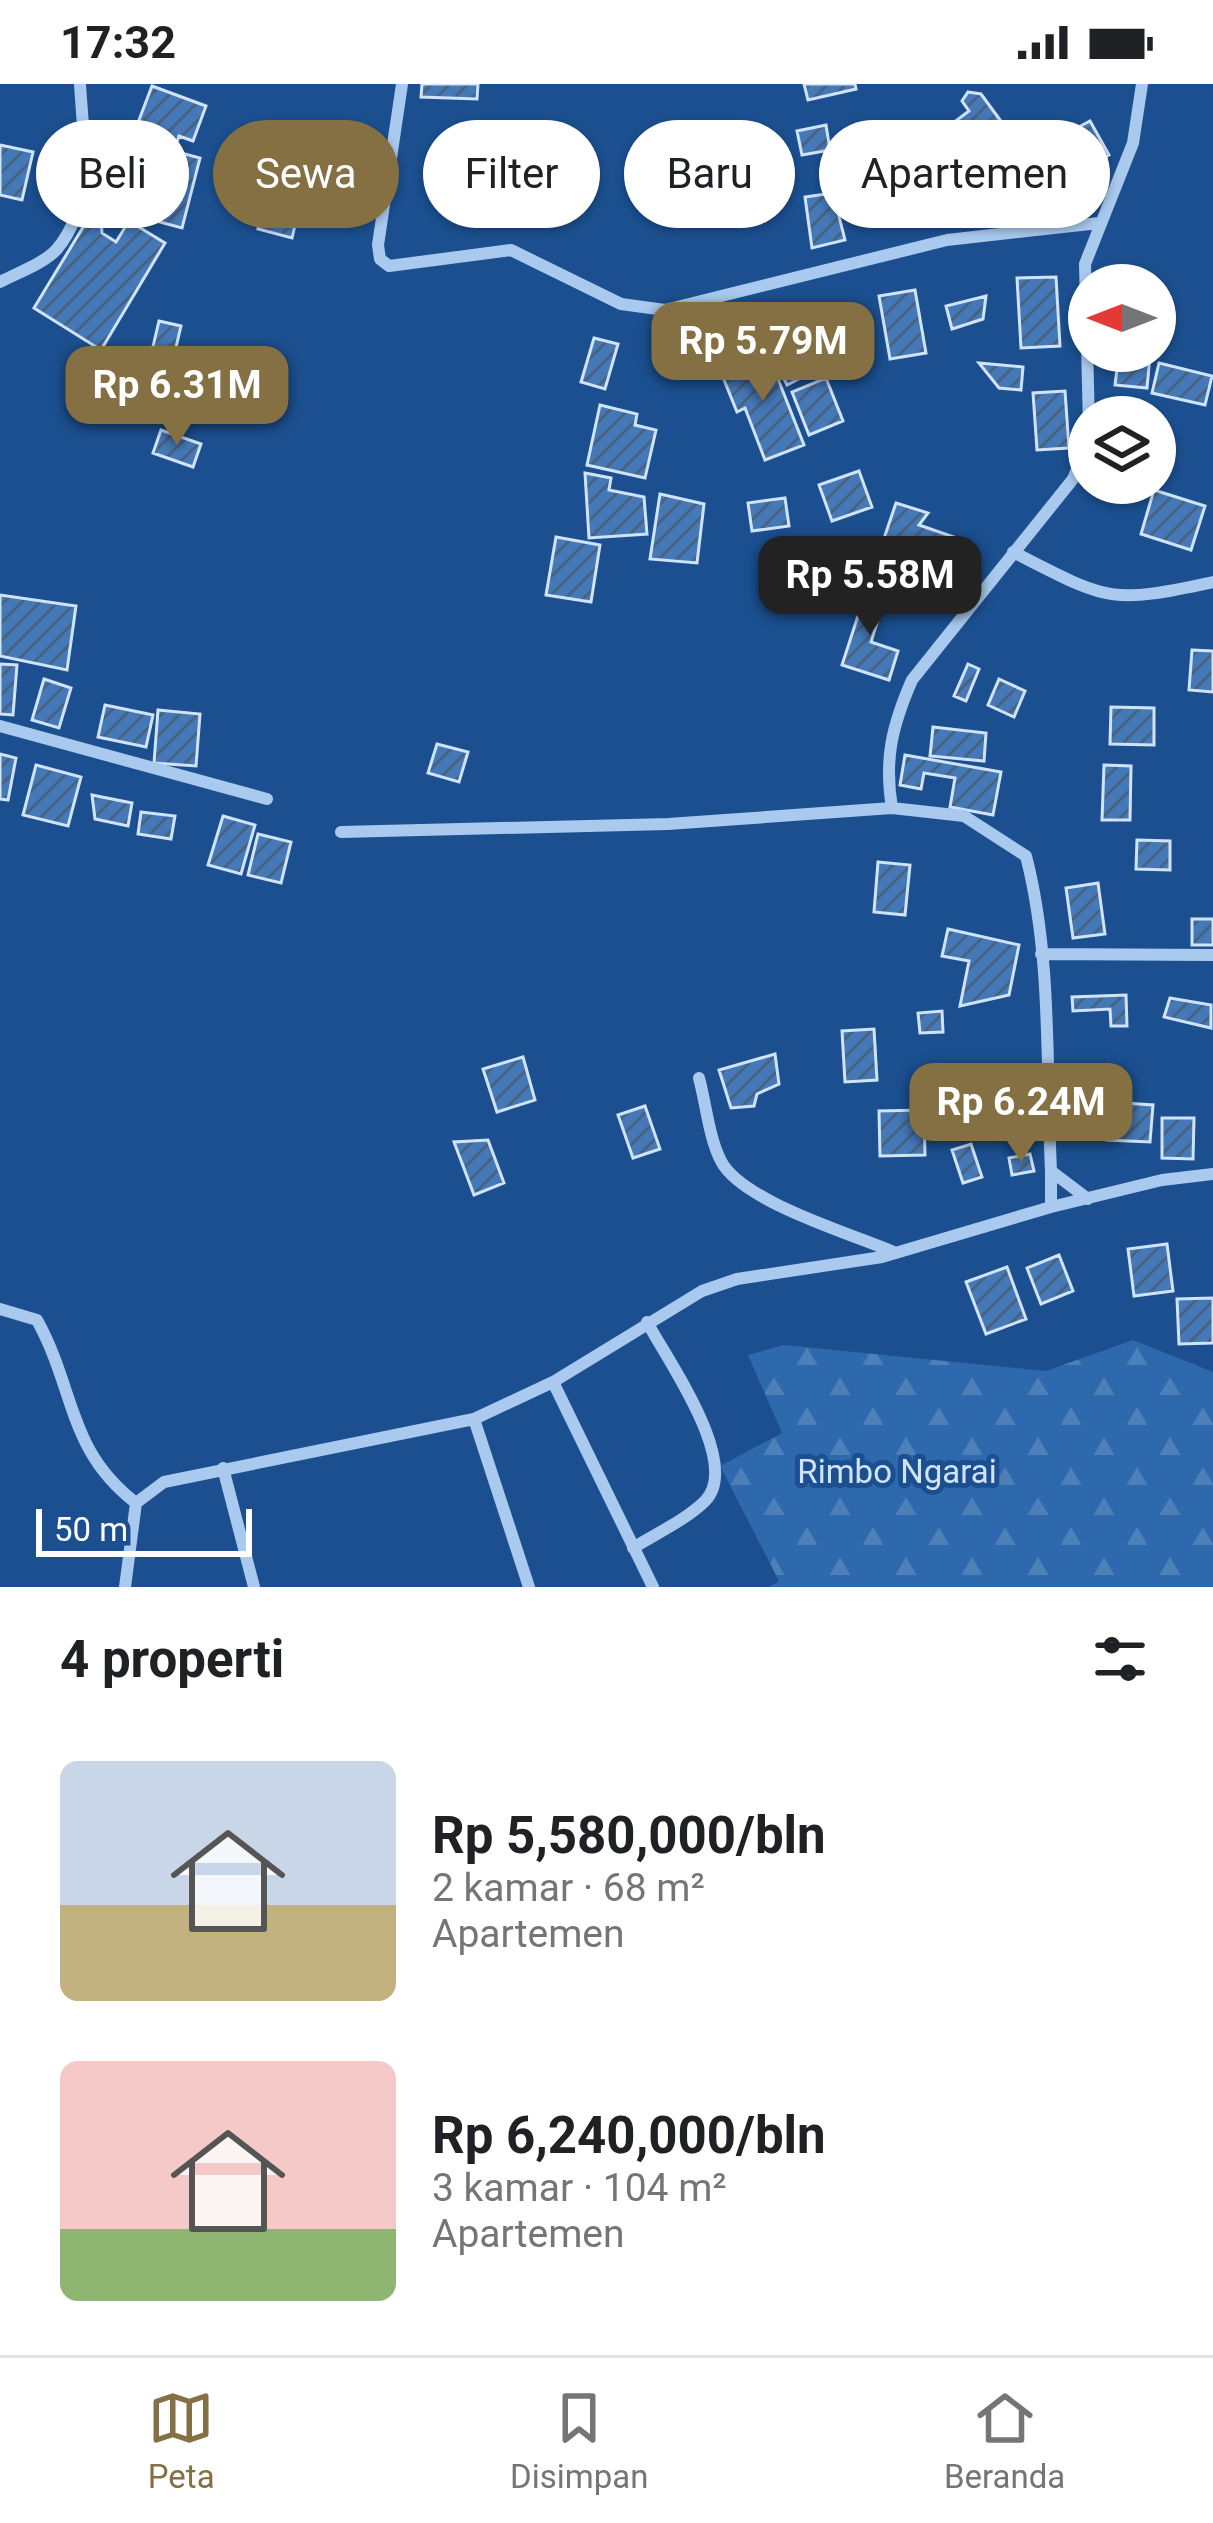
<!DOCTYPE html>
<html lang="id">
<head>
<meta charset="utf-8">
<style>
	body { margin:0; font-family:Roboto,sans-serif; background:#f6f6f6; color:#202124; height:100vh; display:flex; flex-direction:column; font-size:45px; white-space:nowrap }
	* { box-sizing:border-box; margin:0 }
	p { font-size:39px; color:#757577 }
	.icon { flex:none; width:66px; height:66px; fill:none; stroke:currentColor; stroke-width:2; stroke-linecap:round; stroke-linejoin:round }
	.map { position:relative; height:1503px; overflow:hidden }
	.side { display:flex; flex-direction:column; background:#fff; flex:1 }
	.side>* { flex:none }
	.banner { position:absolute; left:36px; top:36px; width:1143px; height:108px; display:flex; gap:24px }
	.needle { width:78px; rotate:270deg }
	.tools { position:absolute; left:1068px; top:180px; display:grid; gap:24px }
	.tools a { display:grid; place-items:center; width:108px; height:108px; border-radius:50%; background:#fff; box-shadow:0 3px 9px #0004; font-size:60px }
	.scale { position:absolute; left:36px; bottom:30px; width:216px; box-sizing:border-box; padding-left:12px; border:6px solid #fff; border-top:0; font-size:33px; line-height:42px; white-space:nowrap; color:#fff; -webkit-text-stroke:9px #1b4f8f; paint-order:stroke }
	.price { position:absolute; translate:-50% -102px; padding:0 27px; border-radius:24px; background:#847042; color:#fff; font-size:39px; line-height:78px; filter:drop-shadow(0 3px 6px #0008) }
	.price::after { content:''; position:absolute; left:50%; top:72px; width:36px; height:27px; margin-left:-18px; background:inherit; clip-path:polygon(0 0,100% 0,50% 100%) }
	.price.on { background:#222; color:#fff }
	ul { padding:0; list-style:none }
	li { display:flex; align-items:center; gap:36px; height:300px; padding:0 60px }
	li span { display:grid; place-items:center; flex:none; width:336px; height:240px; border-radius:18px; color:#555 }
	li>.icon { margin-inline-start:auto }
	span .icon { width:144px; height:144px; fill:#fffc; stroke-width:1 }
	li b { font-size:51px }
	h2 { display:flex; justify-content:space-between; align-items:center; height:144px; padding:0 60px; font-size:51px }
	.pill { padding:0 42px; border-radius:54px; background:#fff; box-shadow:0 3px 9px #0004; font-size:42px; line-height:108px }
	.pill.on { background:#847042; color:#fff }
	.status { display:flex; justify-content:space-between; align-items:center; height:84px; padding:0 60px; background:#fff; direction:ltr }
	.status svg { height:33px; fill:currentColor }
	.tabs { display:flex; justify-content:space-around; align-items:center; height:168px; border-top:3px solid #e0e0e0; background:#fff; font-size:33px; color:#757577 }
	.tabs a { display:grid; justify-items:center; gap:6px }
	.tabs .on { color:#847042 }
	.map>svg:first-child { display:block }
	.forest { fill:url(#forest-firs) }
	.building { fill:url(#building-hatch); stroke:#cfe3fa; stroke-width:3 }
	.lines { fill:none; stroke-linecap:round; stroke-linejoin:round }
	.minor { stroke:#a9c9ee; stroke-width:12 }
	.labels { text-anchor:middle; stroke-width:10; stroke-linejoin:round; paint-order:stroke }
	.park-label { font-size:33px; fill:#cfe3fa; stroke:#1b4f8f }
</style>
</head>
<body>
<div class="status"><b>17:32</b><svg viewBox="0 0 49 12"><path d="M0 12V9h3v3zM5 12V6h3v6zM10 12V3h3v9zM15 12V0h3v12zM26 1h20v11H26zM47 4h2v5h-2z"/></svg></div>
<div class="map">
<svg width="1213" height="1503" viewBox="0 0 1213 1503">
	<defs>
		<pattern id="forest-firs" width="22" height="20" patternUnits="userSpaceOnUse" patternTransform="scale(3)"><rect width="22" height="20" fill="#2e69ad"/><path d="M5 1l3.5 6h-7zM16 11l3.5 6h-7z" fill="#4d80b9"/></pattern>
		<pattern id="building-hatch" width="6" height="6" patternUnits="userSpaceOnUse" patternTransform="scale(3)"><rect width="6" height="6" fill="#4478b7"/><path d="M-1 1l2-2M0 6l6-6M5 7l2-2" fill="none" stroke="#486282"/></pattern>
	</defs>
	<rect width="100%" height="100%" fill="#1b4f8f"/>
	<path class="forest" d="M1133 1256 1213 1288V1503H769L779 1497 720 1382 782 1349 748 1271 784 1261 1046 1287Z"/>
	<path class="building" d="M422 0H478L477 15 421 13Z
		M804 0H855L856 5 808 16Z
		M152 2 206 22 193 57 179 52 175 64 134 49Z
		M968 8 981 10 1003 40 968 67 949 42 969 27 962 17Z
		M1090 37 1109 71 1080 88 1060 53Z
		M826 41 830 66 802 71 797 47Z
		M906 46 913 72 857 86 850 60Z
		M467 60 506 64 500 142 460 139Z
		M0 61 33 68 22 116 0 111Z
		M170 66 200 74 182 144 152 136Z
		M271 88 306 96 292 154 258 145Z
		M833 109 845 156 812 164 805 113Z
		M88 135H101L102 149 116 158 129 137 165 159 101 266 34 224Z
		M1112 189 1157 196 1155 208V201H1111Z
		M1056 193 1060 262 1021 264 1017 194Z
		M915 206 926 269 890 275 879 212Z
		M986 212 983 235 952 245 946 222Z
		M159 237 181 242 173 276 151 271Z
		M594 254 618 260 605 305 581 298Z
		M766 259 805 262 828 280 787 301Z
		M767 267 804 361 765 376 745 324 737 328 720 286Z
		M1119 269 1150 272 1147 304 1115 301Z
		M979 279 1023 283 1021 306 999 304Z
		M1159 279 1212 292 1205 321 1152 309Z
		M826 294 843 337 809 351 792 308Z
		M1065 307 1069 364 1037 366 1033 309Z
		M600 321 637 330 635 341 656 346 645 394 587 381Z
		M161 346 201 360 193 383 153 369Z
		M859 387 872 423 832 437 819 401Z
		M585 389 611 394 609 406 644 413 647 450 589 454Z
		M1154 406 1205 422 1191 466 1141 450Z
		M660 410 704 420 697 479 650 475Z
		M785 414 789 442 752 447 748 419Z
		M896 419 928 429 919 441 971 459 956 504 876 478Z
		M556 453 600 461 591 518 546 511Z
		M869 498 888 504 871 558 898 567 889 596 842 581Z
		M0 511 76 522 67 586 0 572Z
		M1192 566 1213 567V608L1189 606Z
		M0 580 17 581 13 631 0 630Z
		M968 580 979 585 966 617 954 612Z
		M44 595 71 604 59 644 32 636Z
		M999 595 1025 607 1014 633 988 621Z
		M105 621 153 631 146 663 98 653Z
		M1111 623 1154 624V661L1110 660Z
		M158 626 200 630 196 682 154 679Z
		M933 643 986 649 984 677 930 672Z
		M437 660 468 668 459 698 428 689Z
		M0 670 16 674 8 716 0 715Z
		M905 671 1001 688 993 731 950 723 955 694 924 689 921 705 900 701Z
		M36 681 81 693 68 742 23 731Z
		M1104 681 1131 682 1130 736H1102Z
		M92 711 132 719 128 742 95 735Z
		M141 728 175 732 171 755 138 750Z
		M223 732 255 741 241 790 208 781Z
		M258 750 291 758 281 799 248 791Z
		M1137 756 1170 757V786L1136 785Z
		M878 778 910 781 905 831 874 828Z
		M1098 799 1105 850 1073 854 1066 804Z
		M1192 835H1213V861H1192Z
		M948 845 1019 861 1009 911 960 922 969 877 942 872Z
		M1126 911 1127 942H1111L1110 925 1073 927 1072 913Z
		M1170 914 1211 921V944L1164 933Z
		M942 927 943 948 920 949 918 929Z
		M874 945 877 996 845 998 842 947Z
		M775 970 779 1000 757 1010 754 1022 731 1024 719 986Z
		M523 973 535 1016 497 1028 483 985Z
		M1027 989 1028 1035 980 1037 978 990Z
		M1109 1018 1153 1021 1150 1058 1107 1056Z
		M645 1022 660 1065 633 1074 618 1031Z
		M924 1026 925 1071 880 1072 879 1027Z
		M1162 1034H1194L1193 1075 1162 1074Z
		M488 1056 504 1099 474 1111 454 1058Z
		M971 1060 982 1093 963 1099 952 1066Z
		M1030 1070 1034 1087 1012 1091 1009 1074Z
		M1167 1160 1173 1207 1134 1212 1128 1165Z
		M1059 1171 1073 1207 1041 1220 1027 1184Z
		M1007 1183 1026 1235 986 1250 966 1198Z
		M1213 1214V1259L1179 1260 1177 1215Z"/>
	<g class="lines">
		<path class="minor" d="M402 0 378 161 380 175 389 182 511 166 621 220 665 226 947 156 1099 139
			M0 198C17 189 45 179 57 165 95 120 83 53 80 0
			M1089 342 1085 180 1133 59 1142 0
			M1013 468C1108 516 1107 521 1213 498
			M0 642 267 715
			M341 748 668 740 892 724
			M1041 870 1213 871
			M699 994C706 1020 709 1054 721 1077 742 1118 853 1150 896 1169
			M1051 1087V1123
			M1088 1115 1051 1087C1046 984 1052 872 1026 772L964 732 892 724C884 675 892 642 912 596L1073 395 1089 356
			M0 1225 37 1236C76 1307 67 1366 136 1419
			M553 1298 653 1503
			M474 1335 529 1503
			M223 1384 254 1503
			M633 1464C655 1450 686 1436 705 1417 742 1380 668 1277 647 1238
			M125 1503 136 1419 164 1398 474 1335 553 1298 702 1207 737 1195 882 1173 1051 1123 1162 1096 1213 1090"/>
	</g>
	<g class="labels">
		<g class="park-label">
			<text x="897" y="1399">Rimbo Ngarai</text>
		</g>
	</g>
</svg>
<div class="tools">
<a><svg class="needle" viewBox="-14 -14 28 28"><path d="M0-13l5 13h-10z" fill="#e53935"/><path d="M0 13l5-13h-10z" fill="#757577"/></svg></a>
<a><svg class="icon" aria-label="layers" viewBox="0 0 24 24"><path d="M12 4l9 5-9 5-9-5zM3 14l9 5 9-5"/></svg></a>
</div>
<div class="scale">50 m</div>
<b class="price" style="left:763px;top:320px">Rp 5.79M</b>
<b class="price" style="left:177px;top:364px">Rp 6.31M</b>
<b class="price on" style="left:870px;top:554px">Rp 5.58M</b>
<b class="price" style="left:1021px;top:1081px">Rp 6.24M</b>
<div class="banner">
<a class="pill">Beli</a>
<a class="pill on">Sewa</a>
<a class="pill">Filter</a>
<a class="pill">Baru</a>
<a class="pill">Apartemen</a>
</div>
</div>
<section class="side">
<h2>4 properti<svg class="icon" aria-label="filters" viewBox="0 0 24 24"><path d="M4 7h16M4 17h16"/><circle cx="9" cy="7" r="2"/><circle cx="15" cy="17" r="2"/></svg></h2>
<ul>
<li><span style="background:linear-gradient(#c9d6e8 60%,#c2b280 0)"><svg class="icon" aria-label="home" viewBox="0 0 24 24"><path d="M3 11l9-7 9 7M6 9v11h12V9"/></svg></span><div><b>Rp 5,580,000/bln</b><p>2 kamar · 68 m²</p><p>Apartemen</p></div></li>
<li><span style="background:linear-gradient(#f6c9c9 70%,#8fb573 0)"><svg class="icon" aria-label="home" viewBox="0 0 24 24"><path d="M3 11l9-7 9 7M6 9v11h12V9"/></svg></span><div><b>Rp 6,240,000/bln</b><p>3 kamar · 104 m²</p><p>Apartemen</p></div></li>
</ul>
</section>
<nav class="tabs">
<a class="on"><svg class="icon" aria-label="map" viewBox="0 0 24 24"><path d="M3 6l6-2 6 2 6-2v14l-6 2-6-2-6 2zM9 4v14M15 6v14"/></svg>Peta</a>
<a><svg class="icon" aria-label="saved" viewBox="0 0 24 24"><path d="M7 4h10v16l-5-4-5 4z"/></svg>Disimpan</a>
<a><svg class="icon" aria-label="home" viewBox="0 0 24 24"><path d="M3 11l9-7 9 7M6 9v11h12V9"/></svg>Beranda</a>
</nav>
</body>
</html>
